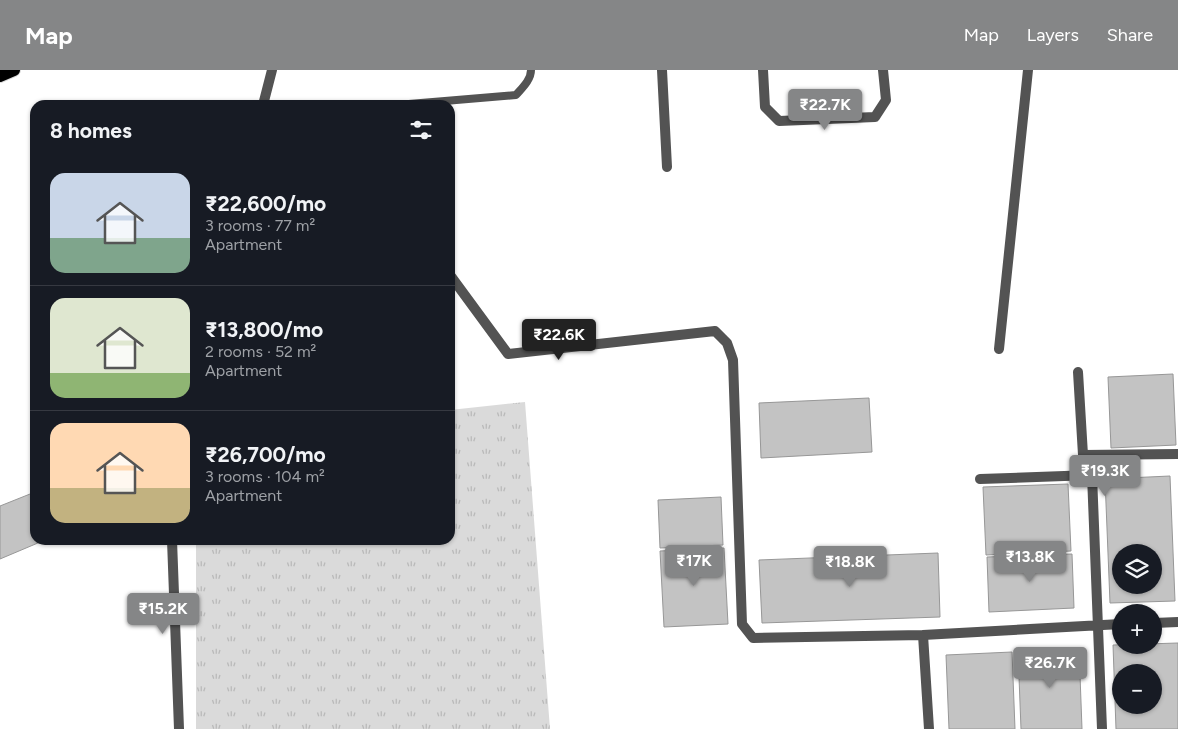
<!DOCTYPE html>
<html lang="en">
<head>
<meta charset="utf-8">
<style>
	body { margin:0; font-family:Figtree,sans-serif; background:#20242c; color:#f1f3f6; height:100vh; display:flex; flex-direction:column; font-size:19px; white-space:nowrap }
	* { box-sizing:border-box; margin:0 }
	p { font-size:16px; color:#9ea1a6 }
	.icon { flex:none; width:28px; height:28px; fill:none; stroke:currentColor; stroke-width:2; stroke-linecap:round; stroke-linejoin:round }
	.map { position:relative; flex:1; overflow:hidden }
	.panel { position:absolute; left:30px; top:30px; width:425px; height:445px; display:flex; flex-direction:column; background:#171b24; border-radius:15px; box-shadow:0 1px 4px #0004 }
	.panel>* { flex:none }
	.tools { position:absolute; left:1112px; top:474px; display:grid; gap:10px }
	.tools a { display:grid; place-items:center; width:50px; height:50px; border-radius:50%; background:#171b24; box-shadow:0 1px 4px #0004; font-size:25px }
	.price { position:absolute; translate:-50% -42px; padding:0 11px; border-radius:5px; background:#858687; color:#fff; font-size:16px; line-height:32px; filter:drop-shadow(0 1px 2px #0008) }
	.price::after { content:''; position:absolute; left:50%; top:30px; width:15px; height:11px; margin-left:-8px; background:inherit; clip-path:polygon(0 0,100% 0,50% 100%) }
	.price.on { background:#222; color:#fff }
	ul { padding:0; list-style:none }
	li { display:flex; align-items:center; gap:15px; height:125px; padding:0 20px }
	li+li { border-top:1px solid #363941 }
	li span { display:grid; place-items:center; flex:none; width:140px; height:100px; border-radius:15px; color:#555 }
	li>.icon { margin-inline-start:auto }
	span .icon { width:60px; height:60px; fill:#fffc; stroke-width:1 }
	li b { font-size:21px }
	h2 { display:flex; justify-content:space-between; align-items:center; height:60px; padding:0 20px; font-size:21px }
	header { display:flex; align-items:center; gap:30px; box-sizing:border-box; height:70px; padding:0 25px; background:#858687; color:#fff }
	header strong { font-size:24px }
	nav { display:flex; gap:28px; margin-inline-start:auto; font-size:18px }
	.map>svg:first-child { display:block }
	.grass { fill:url(#grass-tufts) }
	.building { fill:#c3c3c3; stroke:#979797; fill-rule:evenodd }
	.lines { fill:none; stroke-linecap:round; stroke-linejoin:round }
	.primary-casing { stroke:#dbdbdb; stroke-width:14 }
	.service { stroke:#535353; stroke-width:8 }
	.minor { stroke:#535353; stroke-width:10 }
	.primary { stroke:#000; stroke-width:12 }
</style>
</head>
<body>
<header>
<strong>Map</strong>
<nav><a>Map</a><a>Layers</a><a>Share</a></nav>
</header>
<div class="map">
<svg width="1178" height="659" viewBox="0 0 1178 659">
	<defs>
		<pattern id="grass-tufts" width="24" height="20" patternUnits="userSpaceOnUse" patternTransform="scale(1.25)"><rect width="24" height="20" fill="#dadada"/><path d="M3 7l-1-3M5 7V3M7 7l1-3M15 17l-1-3M17 17v-4M19 17l1-3" fill="none" stroke="#b9b9b9"/></pattern>
	</defs>
	<rect width="100%" height="100%" fill="#fff"/>
	<path class="grass" d="M525 332 550 659H196V470H450V340Z"/>
	<path class="building" d="M1173 304 1176 375 1111 378 1108 307Z
		M869 328 872 382 761 388 759 333Z
		M1170 406 1175 531 1110 533 1105 409ZM1121 482H1154V515H1121Z
		M1068 414 1071 481 986 485 983 417Z
		M35 422V470H45L0 489V436Z
		M721 427 723 475 660 478 658 430Z
		M724 478 728 554 664 557 660 481Z
		M938 483 940 547 762 553 759 490Z
		M1072 484 1074 538 989 542 987 487Z
		M1178 573V659H1116L1113 575ZM1121 602H1154V635H1121Z
		M1079 578 1082 659H1021L1018 581Z
		M1012 582 1015 659H949L946 585Z"/>
	<g class="lines">
		<g class="primary-casing">
			<path id="primary" d="M0 6 14 0"/>
		</g>
		<path class="service" d="M397 35 516 25C522 18 531 10 531 0"/>
		<path class="minor" d="M662 0 667 97
			M763 0 765 37 779 51 875 47 886 30 883 0
			M263 35 272 0
			M450 205 508 284 715 261 727 273 733 290 742 554 753 568 923 565 1121 554
			M999 279 1028 0
			M1078 302 1083 385 1092 405 1102 659
			M1083 385 1178 384
			M980 409 1092 405
			M172 470 179 659
			M1154 553 1178 552
			M923 565 929 659"/>
		<use href="#primary" class="primary"/>
	</g>
</svg>
<div class="tools">
<a><svg class="icon" aria-label="layers" viewBox="0 0 24 24"><path d="M12 4l9 5-9 5-9-5zM3 14l9 5 9-5"/></svg></a>
<a>+</a>
<a>−</a>
</div>
<b class="price" style="left:825px;top:61px">₹22.7K</b>
<b class="price on" style="left:559px;top:291px">₹22.6K</b>
<b class="price" style="left:1105px;top:427px">₹19.3K</b>
<b class="price" style="left:1030px;top:513px">₹13.8K</b>
<b class="price" style="left:694px;top:517px">₹17K</b>
<b class="price" style="left:850px;top:518px">₹18.8K</b>
<b class="price" style="left:163px;top:565px">₹15.2K</b>
<b class="price" style="left:1050px;top:619px">₹26.7K</b>
<section class="panel">
<h2>8 homes<svg class="icon" aria-label="filters" viewBox="0 0 24 24"><path d="M4 7h16M4 17h16"/><circle cx="9" cy="7" r="2"/><circle cx="15" cy="17" r="2"/></svg></h2>
<ul>
<li><span style="background:linear-gradient(#c9d6e8 65%,#7fa58c 0)"><svg class="icon" aria-label="home" viewBox="0 0 24 24"><path d="M3 11l9-7 9 7M6 9v11h12V9"/></svg></span><div><b>₹22,600/mo</b><p>3 rooms · 77 m²</p><p>Apartment</p></div></li>
<li><span style="background:linear-gradient(#dfe7d0 75%,#8fb573 0)"><svg class="icon" aria-label="home" viewBox="0 0 24 24"><path d="M3 11l9-7 9 7M6 9v11h12V9"/></svg></span><div><b>₹13,800/mo</b><p>2 rooms · 52 m²</p><p>Apartment</p></div></li>
<li><span style="background:linear-gradient(#ffd9b3 65%,#c2b280 0)"><svg class="icon" aria-label="home" viewBox="0 0 24 24"><path d="M3 11l9-7 9 7M6 9v11h12V9"/></svg></span><div><b>₹26,700/mo</b><p>3 rooms · 104 m²</p><p>Apartment</p></div></li>
</ul>
</section>
</div>
</body>
</html>
